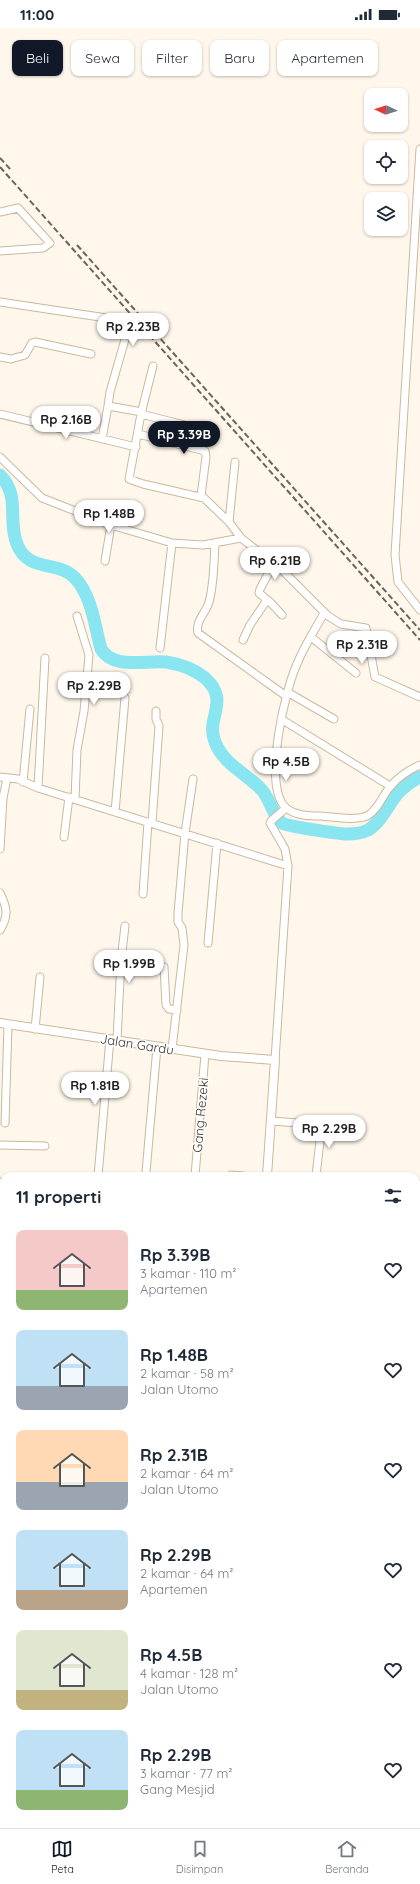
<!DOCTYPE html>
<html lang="id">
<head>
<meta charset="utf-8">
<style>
	body { margin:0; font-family:Quicksand,sans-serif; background:#f6f6f7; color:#1f2937; height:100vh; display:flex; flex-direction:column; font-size:15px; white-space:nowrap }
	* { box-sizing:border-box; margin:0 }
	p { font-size:13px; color:#747a83 }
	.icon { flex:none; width:22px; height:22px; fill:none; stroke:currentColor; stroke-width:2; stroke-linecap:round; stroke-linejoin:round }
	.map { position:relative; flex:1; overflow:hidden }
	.panel { position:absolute; left:0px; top:1144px; width:420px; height:656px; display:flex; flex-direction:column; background:#fff; border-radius:12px 12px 0 0; box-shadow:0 1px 3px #0004 }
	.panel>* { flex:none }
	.top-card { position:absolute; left:12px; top:12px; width:396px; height:36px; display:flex; gap:8px }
	.needle { width:26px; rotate:274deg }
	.buttons { position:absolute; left:364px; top:60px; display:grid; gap:8px }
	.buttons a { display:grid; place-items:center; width:44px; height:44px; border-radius:8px; background:#fff; box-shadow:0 1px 3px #0004; font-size:20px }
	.price { position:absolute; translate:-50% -34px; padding:0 9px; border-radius:14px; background:#fff; color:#222; font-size:13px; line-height:26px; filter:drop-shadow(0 1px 2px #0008) }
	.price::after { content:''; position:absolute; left:50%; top:24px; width:12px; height:9px; margin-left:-6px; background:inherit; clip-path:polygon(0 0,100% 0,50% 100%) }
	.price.selected { background:#111827; color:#fff }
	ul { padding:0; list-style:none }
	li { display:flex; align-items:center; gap:12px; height:100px; padding:0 16px }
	li span { display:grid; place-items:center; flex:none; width:112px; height:80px; border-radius:8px; color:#555 }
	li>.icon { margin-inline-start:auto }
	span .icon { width:48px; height:48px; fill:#fffc; stroke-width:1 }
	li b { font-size:17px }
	h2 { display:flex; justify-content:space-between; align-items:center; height:48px; padding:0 16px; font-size:17px }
	.pill { padding:0 14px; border-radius:8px; background:#fff; box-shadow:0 1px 3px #0004; font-size:14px; line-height:36px }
	.pill.selected { background:#111827; color:#fff }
	.status { display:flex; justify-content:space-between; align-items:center; height:28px; padding:0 20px; background:#fff; direction:ltr }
	.status svg { height:11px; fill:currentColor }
	.tab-bar { display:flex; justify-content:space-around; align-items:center; height:56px; border-top:1px solid #e0e1e3; background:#fff; font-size:11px; color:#747a83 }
	.tab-bar a { display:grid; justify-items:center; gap:2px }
	.tab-bar .selected { color:#111827 }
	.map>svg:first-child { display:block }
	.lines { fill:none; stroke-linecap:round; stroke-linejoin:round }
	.river { stroke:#89e6f1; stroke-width:13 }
	.minor-casing { stroke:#ccb89c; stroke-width:9 }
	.tertiary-casing { stroke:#ccb89c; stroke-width:10 }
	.minor { stroke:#fff; stroke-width:7 }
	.tertiary { stroke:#fff; stroke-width:8 }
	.rail { stroke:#6c6458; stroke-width:2; stroke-dasharray:6 3; stroke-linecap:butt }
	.labels { text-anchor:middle; stroke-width:3; stroke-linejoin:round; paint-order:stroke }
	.street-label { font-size:13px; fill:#3a3226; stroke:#fff }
</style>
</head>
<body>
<div class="status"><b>11:00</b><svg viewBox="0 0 49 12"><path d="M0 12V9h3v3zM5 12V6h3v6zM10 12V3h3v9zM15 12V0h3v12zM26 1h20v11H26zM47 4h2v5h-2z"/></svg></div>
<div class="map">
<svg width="420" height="1800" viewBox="0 0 420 1800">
	<rect width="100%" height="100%" fill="#fff7eb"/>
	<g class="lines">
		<path class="river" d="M0 447C21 468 7 492 17 516 28 545 58 532 75 550 92 568 95 599 101 621 114 642 145 632 166 634 179 636 194 641 205 650 231 673 205 690 215 714 224 737 246 745 261 761 270 770 272 787 282 795 286 798 339 806 347 806 354 806 362 805 368 802 382 794 389 774 400 763 406 757 413 752 420 749"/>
		<g class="minor-casing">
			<path id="minor" d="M420 121 395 527 398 554 420 582
				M0 184 18 180 50 215 43 220 0 223
				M0 274 113 291 123 302 126 308 110 364 108 378 142 384
				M0 329 11 331 25 327 32 315 35 314 91 326
				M153 338 141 386 129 451 143 456 204 470 229 494 241 510 281 541 328 588 341 596 366 600 375 649 420 669
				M0 386 136 419
				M141 386 204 402
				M138 406 205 423 206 429 201 468
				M102 411 108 378
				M0 429 42 470 111 497 172 515 203 517 241 510
				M229 494 235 434
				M215 515C214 534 214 556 209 574 206 585 195 593 198 605L286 668
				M105 533 111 497
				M274 535 260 561 259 565 271 575 282 587
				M324 585C315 602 304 618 297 636 285 662 262 759 286 780 296 788 310 788 321 788 335 789 353 793 367 788 378 782 382 768 390 759 397 750 409 742 420 737
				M311 609 356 645
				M243 612 250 597 267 572
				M160 620 172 515
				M287 664 334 691
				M281 691 390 758
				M0 749 18 751 38 760 288 838
				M23 754 30 681
				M38 760 45 630
				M75 771 77 722 84 683 89 627 77 588
				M115 784 125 670
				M152 795 159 698 156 691V683
				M64 809 69 769
				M0 821 3 770 7 750
				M0 865C7 879 9 888 0 902
				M143 866 148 794
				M208 915 217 815
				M121 932 164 939 166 977 169 981 177 982
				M35 1001 40 949
				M117 1012 121 932 125 898
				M172 1021 184 917 182 900 178 894V885L185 805 193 751
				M275 1032 288 838 285 821 270 795 271 793 286 780
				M271 1093 313 1096 318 1098 320 1113 316 1148
				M5 1095 8 997
				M0 1117 45 1118
				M146 1144 157 1019
				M231 1147 243 1148
				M98 1148 110 1011
				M195 1148 205 1026
				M0 1154H4
				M416 1208 420 1209
				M416 1394H420
				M0 1428H4
				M0 1573 4 1574
				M416 1581H420
				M0 1628 4 1629
				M416 1650 420 1651
				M0 1675H4
				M0 1715H4
				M416 1749 420 1685
				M0 1758 4 1759
				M386 1800V1796
				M412 1800V1796"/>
		</g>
		<g class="tertiary-casing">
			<path id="tertiary" d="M0 995 221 1028 275 1032 267 1148
				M217 1800V1796"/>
		</g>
		<use href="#minor" class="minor"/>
		<use href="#tertiary" class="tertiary"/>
		<path class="rail" d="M0 130 11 142
			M0 139 420 612
			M77 217 420 602"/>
	</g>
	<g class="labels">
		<g class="street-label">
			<text transform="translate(137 1016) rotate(9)" y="5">Jalan Gardu</text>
			<text transform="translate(200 1087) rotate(-85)" y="5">Gang Rezeki</text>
		</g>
	</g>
</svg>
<div class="buttons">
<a><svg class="needle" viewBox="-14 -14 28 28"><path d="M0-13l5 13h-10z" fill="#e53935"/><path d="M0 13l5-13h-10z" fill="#747a83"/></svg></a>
<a><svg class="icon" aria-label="locate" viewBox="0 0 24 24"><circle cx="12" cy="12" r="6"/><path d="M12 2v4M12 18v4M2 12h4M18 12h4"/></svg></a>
<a><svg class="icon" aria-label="layers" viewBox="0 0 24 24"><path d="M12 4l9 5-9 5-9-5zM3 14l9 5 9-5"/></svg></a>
</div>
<b class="price" style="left:133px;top:319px">Rp 2.23B</b>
<b class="price" style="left:66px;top:412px">Rp 2.16B</b>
<b class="price selected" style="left:184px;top:427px">Rp 3.39B</b>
<b class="price" style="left:109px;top:506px">Rp 1.48B</b>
<b class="price" style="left:275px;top:553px">Rp 6.21B</b>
<b class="price" style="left:362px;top:637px">Rp 2.31B</b>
<b class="price" style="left:94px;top:678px">Rp 2.29B</b>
<b class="price" style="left:286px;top:754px">Rp 4.5B</b>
<b class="price" style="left:129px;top:956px">Rp 1.99B</b>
<b class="price" style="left:95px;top:1078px">Rp 1.81B</b>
<b class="price" style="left:329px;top:1121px">Rp 2.29B</b>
<div class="top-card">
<a class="pill selected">Beli</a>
<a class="pill">Sewa</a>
<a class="pill">Filter</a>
<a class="pill">Baru</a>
<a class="pill">Apartemen</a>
</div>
<section class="panel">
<h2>11 properti<svg class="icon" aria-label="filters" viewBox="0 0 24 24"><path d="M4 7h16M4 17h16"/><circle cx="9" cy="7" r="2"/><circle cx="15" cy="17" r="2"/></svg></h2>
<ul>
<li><span style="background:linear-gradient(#f6c9c9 75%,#8fb573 0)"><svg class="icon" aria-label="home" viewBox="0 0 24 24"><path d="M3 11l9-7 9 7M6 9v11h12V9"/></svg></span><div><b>Rp 3.39B</b><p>3 kamar · 110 m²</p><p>Apartemen</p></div><svg class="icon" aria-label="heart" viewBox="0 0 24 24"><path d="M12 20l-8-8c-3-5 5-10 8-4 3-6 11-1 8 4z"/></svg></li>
<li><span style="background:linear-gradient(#bfe0f5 70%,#9aa5b1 0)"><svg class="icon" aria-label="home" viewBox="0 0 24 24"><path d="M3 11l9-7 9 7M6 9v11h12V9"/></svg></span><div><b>Rp 1.48B</b><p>2 kamar · 58 m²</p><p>Jalan Utomo</p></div><svg class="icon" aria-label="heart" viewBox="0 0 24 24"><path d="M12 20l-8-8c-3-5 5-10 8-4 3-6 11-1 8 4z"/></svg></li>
<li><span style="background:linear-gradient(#ffd9b3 65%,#9aa5b1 0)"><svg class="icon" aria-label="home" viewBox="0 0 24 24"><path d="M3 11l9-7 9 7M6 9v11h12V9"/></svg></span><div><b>Rp 2.31B</b><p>2 kamar · 64 m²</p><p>Jalan Utomo</p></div><svg class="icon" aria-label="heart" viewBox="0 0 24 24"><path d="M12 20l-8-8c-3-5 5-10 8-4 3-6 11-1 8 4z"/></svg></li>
<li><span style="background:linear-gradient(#bfe0f5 75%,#b9a48a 0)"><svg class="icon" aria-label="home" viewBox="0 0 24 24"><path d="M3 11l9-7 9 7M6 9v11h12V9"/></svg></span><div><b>Rp 2.29B</b><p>2 kamar · 64 m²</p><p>Apartemen</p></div><svg class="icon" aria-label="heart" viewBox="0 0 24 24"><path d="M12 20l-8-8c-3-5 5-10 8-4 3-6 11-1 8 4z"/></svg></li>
<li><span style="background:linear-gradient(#dfe7d0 75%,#c2b280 0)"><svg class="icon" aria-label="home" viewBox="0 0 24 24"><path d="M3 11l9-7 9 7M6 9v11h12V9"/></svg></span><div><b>Rp 4.5B</b><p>4 kamar · 128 m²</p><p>Jalan Utomo</p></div><svg class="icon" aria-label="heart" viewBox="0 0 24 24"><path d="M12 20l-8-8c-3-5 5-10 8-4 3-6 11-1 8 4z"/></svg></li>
<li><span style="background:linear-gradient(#bfe0f5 75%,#8fb573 0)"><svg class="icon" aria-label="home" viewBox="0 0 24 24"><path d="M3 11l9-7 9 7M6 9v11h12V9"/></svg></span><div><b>Rp 2.29B</b><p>3 kamar · 77 m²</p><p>Gang Mesjid</p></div><svg class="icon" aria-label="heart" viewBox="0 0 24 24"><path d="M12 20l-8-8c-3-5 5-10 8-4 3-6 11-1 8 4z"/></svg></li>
</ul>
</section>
</div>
<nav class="tab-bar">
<a class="selected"><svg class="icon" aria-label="map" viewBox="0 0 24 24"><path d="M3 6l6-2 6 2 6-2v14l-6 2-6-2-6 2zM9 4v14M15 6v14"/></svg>Peta</a>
<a><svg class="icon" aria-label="saved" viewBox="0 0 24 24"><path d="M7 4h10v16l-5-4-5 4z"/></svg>Disimpan</a>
<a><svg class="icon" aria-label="home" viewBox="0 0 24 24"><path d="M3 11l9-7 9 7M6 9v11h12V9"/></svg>Beranda</a>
</nav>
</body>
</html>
